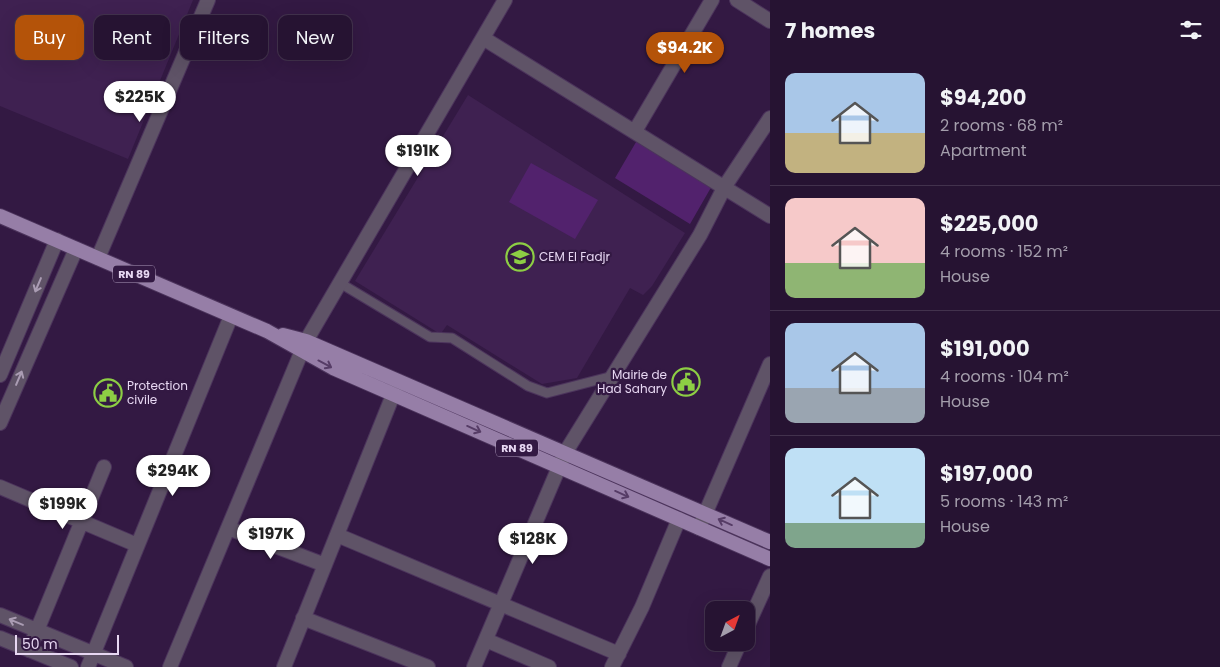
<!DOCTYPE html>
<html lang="en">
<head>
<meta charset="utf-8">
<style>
	body { margin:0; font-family:Poppins,sans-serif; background:#32203e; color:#f1f3f6; height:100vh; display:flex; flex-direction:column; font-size:19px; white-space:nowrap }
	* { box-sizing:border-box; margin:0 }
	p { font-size:16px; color:#a49eac }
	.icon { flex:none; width:28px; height:28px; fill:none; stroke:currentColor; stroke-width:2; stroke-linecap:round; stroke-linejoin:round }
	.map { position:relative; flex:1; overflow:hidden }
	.drawer { display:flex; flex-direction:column; background:#261332; width:450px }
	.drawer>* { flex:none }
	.banner { position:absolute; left:15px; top:15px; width:475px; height:45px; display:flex; gap:10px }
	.needle { width:32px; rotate:41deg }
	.buttons { position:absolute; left:705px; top:601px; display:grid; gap:10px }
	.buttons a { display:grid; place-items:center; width:50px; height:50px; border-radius:10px; background:#261332; box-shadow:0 5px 20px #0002,0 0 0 1px #42324d; font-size:25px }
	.scale { position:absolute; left:15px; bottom:12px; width:104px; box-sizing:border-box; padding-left:5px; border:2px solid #e7d7f2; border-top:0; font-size:14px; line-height:18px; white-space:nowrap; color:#e7d7f2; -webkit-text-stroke:4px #331943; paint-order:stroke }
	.price { position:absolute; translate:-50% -42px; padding:0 11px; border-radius:18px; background:#fff; color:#222; font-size:16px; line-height:32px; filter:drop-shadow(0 1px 2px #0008) }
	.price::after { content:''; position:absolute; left:50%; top:30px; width:15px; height:11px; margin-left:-8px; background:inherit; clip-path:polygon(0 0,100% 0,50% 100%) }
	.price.active { background:#b45309; color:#fff }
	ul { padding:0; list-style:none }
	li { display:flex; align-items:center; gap:15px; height:125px; padding:0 15px }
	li+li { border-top:1px solid #42324d }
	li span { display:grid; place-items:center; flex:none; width:140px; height:100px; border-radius:10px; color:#555 }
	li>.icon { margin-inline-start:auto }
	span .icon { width:60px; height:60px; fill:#fffc; stroke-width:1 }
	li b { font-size:21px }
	h2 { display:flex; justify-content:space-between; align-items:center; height:60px; padding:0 15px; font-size:21px }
	.pill { padding:0 18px; border-radius:10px; background:#261332; box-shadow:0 5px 20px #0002,0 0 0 1px #42324d; font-size:18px; line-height:45px }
	.pill.active { background:#b45309; color:#fff }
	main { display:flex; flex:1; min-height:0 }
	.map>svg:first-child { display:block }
	.built { fill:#3f2151 }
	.green { fill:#52226d }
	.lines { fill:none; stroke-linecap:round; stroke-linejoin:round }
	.service-casing { stroke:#4c345c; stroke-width:11 }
	.minor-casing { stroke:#4c345c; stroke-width:16 }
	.primary-casing { stroke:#4c345c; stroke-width:16 }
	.service { stroke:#5f5367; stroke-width:9 }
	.minor { stroke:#5f5367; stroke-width:14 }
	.primary { stroke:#967ea7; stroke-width:14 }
	.oneway { stroke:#aa9cb3 }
	.oneway2 { stroke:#563c66 }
	.labels { text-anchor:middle; stroke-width:4.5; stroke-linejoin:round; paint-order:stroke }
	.shield { fill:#331943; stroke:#b19ebe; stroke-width:1 }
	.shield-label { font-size:11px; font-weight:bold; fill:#e7d7f2 }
	.poi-label { font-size:12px; fill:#e7d7f2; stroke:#331943; text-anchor:start }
</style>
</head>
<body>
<main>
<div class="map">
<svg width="770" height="667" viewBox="0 0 770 667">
	<rect width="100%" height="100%" fill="#331943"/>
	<path class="built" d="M0 0H193L128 159 0 106Z
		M468 95 685 233 652 286 643 295 630 288 577 378 542 384 447 325 442 332H437L355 281Z"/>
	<path class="green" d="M639 137 713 184 690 224 615 178Z
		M531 163 598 200 575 239 509 202Z"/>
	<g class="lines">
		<g class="service-casing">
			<path id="service" d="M340 283 430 337 452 338 528 386 547 393 613 376"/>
		</g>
		<g class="minor-casing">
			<path id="minor" d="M737 0 770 21
				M483 38 770 216
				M635 131 712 0
				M98 258 208 0
				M0 375 57 240
				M0 423 76 249
				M0 487 137 545
				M228 528 325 565
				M699 528 770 364
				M337 535 619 654
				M0 615 126 667
				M303 618 428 667
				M746 629 770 576
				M0 638 71 667
				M486 640 549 667
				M29 650 104 467
				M88 667 231 316
				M170 667 306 341 505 0
				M284 667 397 385
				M474 667 565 453 700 235 725 186 770 118
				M612 667 642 607 679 519
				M729 667 740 642"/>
		</g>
		<g class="primary-casing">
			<path id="primary" d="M0 216 267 331 333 368 770 559
				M283 335 306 341 770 542"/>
		</g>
		<use href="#service" class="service"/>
		<use href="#minor" class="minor"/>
		<use href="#primary" class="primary"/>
	</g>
	<defs><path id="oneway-shaft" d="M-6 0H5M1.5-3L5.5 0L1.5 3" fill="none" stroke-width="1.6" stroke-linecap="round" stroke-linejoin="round" transform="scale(1.25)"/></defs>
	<g class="oneway">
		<use href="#oneway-shaft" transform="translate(38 285) rotate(113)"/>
		<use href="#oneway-shaft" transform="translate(19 378) rotate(-67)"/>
		<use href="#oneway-shaft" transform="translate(16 622) rotate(-157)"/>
	</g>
	<g class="oneway2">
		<use href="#oneway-shaft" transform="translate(325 364) rotate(28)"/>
		<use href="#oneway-shaft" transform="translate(474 429) rotate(24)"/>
		<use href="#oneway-shaft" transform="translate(622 494) rotate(24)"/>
		<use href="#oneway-shaft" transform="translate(725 522) rotate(-156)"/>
	</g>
	<defs>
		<g id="school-ring" transform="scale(1.4375)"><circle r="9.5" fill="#331943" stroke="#8dce44" stroke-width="1.5"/><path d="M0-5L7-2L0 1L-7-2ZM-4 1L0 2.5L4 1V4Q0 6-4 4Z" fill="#8dce44"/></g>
		<g id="civic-ring" transform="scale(1.4375)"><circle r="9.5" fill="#331943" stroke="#8dce44" stroke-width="1.5"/><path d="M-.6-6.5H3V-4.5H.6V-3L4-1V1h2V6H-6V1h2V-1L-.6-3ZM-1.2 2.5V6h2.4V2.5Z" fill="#8dce44"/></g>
	</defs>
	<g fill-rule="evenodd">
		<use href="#school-ring" x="520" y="257"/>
		<use href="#civic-ring" x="686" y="382"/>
		<use href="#civic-ring" x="108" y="393"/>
	</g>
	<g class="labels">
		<g class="shield">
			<rect x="113" y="265.5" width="42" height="17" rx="4"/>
			<rect x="496" y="439.5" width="42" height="17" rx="4"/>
		</g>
		<g class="shield-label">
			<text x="134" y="278">RN 89</text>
			<text x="517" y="452">RN 89</text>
		</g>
		<g class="poi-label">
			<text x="539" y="261">CEM El Fadjr</text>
			<text x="667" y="379" text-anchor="end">Mairie de<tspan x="667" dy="14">Had Sahary</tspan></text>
			<text x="127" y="390">Protection<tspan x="127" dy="14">civile</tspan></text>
		</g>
	</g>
</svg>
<div class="buttons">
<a><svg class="needle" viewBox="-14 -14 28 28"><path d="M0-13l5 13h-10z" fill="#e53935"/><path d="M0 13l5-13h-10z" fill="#a49eac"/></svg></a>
</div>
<div class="scale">50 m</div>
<b class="price active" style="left:685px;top:74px">$94.2K</b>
<b class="price" style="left:140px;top:123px">$225K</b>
<b class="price" style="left:418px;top:177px">$191K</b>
<b class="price" style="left:173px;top:497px">$294K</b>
<b class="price" style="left:63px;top:530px">$199K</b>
<b class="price" style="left:271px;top:560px">$197K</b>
<b class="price" style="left:533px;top:565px">$128K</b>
<div class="banner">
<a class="pill active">Buy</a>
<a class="pill">Rent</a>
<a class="pill">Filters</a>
<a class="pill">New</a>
</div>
</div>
<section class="drawer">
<h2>7 homes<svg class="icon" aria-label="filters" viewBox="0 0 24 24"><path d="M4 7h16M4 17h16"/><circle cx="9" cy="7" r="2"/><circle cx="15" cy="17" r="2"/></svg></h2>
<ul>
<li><span style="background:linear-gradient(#a9c7e8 60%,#c2b280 0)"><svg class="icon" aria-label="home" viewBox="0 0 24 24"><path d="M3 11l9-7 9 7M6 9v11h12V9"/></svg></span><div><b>$94,200</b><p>2 rooms · 68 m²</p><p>Apartment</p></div></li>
<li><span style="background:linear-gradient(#f6c9c9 65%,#8fb573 0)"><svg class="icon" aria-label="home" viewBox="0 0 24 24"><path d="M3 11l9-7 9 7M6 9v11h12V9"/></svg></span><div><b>$225,000</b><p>4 rooms · 152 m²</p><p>House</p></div></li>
<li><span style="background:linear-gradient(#a9c7e8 65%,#9aa5b1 0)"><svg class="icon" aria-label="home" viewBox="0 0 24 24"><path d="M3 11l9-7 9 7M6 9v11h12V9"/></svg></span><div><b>$191,000</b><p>4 rooms · 104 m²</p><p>House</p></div></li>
<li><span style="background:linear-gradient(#bfe0f5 75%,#7fa58c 0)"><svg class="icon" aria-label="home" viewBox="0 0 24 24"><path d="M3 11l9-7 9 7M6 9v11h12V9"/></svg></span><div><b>$197,000</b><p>5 rooms · 143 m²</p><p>House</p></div></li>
</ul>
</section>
</main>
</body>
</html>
